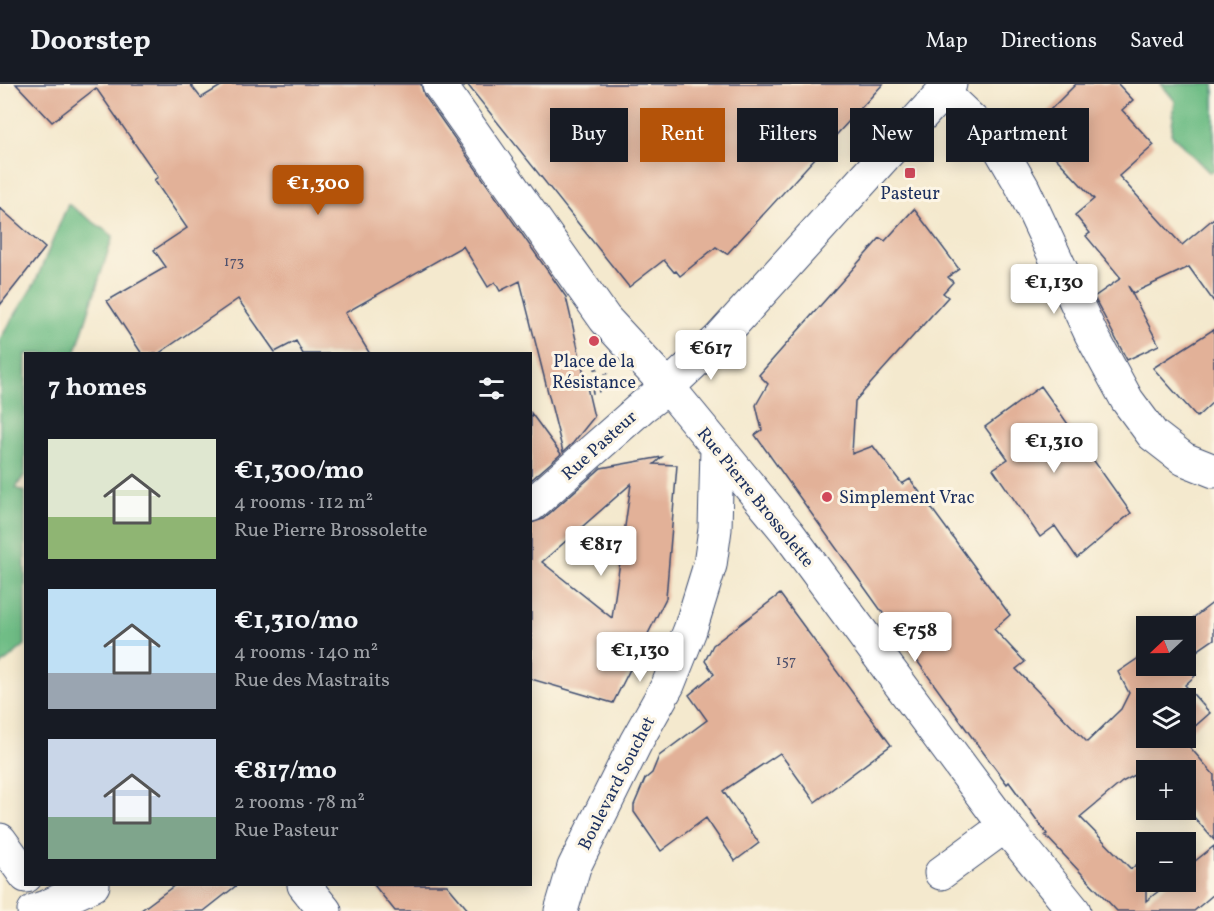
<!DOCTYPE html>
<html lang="en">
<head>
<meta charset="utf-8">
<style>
	body { margin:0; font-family:Vollkorn,serif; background:#242831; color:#f1f3f6; height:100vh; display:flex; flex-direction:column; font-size:22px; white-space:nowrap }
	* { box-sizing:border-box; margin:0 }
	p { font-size:20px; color:#9ea1a6 }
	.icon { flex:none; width:33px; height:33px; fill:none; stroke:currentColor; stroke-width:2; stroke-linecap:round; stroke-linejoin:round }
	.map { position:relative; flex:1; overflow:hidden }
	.drawer { position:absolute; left:24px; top:268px; width:508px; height:534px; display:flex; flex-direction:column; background:#171b24; border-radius:0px; box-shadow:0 3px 15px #0003 }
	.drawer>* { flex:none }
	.banner { position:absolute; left:550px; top:24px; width:570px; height:54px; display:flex; gap:12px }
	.needle { width:39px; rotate:248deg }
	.controls { position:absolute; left:1136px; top:532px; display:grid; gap:12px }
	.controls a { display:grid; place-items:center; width:60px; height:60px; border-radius:0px; background:#171b24; box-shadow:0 3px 15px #0003; font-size:30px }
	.price { position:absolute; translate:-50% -51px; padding:0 14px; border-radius:6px; background:#fff; color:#222; font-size:20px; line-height:39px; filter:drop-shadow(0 2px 3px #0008) }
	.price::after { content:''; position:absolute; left:50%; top:36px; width:18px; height:14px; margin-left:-9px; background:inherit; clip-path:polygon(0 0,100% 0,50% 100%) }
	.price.active { background:#b45309; color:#fff }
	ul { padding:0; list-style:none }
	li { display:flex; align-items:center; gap:18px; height:150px; padding:0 24px }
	li span { display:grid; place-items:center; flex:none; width:168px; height:120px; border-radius:0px; color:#555 }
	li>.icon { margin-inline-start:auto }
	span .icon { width:72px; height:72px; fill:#fffc; stroke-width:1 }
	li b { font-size:26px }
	h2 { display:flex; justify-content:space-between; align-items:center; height:72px; padding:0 24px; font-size:26px }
	.chip { padding:0 21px; border-radius:0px; background:#171b24; box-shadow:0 3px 15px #0003; font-size:21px; line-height:54px }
	.chip.active { background:#b45309; color:#fff }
	header { display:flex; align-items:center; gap:36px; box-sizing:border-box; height:84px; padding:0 30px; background:#171b24; border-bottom:2px solid #363941 }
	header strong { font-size:28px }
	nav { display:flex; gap:33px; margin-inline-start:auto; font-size:21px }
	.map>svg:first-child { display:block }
	.forest { fill:#6fbd86; stroke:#457672; stroke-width:1.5 }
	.building { fill:#e2b198; fill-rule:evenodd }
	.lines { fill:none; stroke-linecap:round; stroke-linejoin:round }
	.minor-casing { stroke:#3c4b6f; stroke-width:35 }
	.path { stroke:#3c4b6f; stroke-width:4; stroke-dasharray:1.5 4.5; stroke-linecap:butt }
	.minor { stroke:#fff; stroke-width:33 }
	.poi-dot { fill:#d1495b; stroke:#fcf5e5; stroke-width:2 }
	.labels { text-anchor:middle; stroke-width:6; stroke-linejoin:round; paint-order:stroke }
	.number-label { font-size:15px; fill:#4d506c }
	.poi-label { font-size:18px; fill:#1b2f5e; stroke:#fcf5e5 }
	.street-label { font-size:18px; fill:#1b2f5e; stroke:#fcf5e5 }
</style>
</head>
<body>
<header>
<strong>Doorstep</strong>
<nav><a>Map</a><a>Directions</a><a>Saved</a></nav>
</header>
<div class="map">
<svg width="1214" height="827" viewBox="0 0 1214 827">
	<rect width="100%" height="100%" fill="#fcf5e5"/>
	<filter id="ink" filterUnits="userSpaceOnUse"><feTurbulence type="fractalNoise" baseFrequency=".0167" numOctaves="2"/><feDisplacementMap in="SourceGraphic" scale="12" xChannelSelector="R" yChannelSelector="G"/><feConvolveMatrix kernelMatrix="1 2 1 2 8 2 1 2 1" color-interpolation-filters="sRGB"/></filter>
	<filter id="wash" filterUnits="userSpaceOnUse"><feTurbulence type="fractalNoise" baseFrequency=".008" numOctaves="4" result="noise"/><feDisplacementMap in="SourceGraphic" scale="24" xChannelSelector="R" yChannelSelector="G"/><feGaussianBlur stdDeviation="1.35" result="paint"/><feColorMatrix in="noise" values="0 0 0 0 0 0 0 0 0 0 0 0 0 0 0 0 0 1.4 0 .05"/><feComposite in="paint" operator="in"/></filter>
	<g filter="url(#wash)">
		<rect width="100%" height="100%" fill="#f4e9ce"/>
		<path class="forest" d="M1161 0H1214V87L1209 88 1171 50 1175 17Z
			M68 120 113 152 75 270H26L25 390 16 404 25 408V561L0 582V255L35 199Z"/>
		<g id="blocks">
			<path class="building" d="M16 0H190L201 14 224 0H421L424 11 566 213 594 333 573 359 563 368 520 197 500 207 495 198 488 203 463 162 345 229 370 270H303L296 257 275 268 238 215 158 270H142L107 217 166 183 154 166 187 144 154 96 158 93 96 4 52 38Z
				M462 0H883L727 170 716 163 680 192 676 187 674 188 664 176 629 203 467 0 464 3Z
				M1076 0H1118L1133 16 1122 26 1154 61 1119 92 1182 161 1214 134V218L1189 183 1133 209 1128 202 1159 261 1127 276 1094 213 1121 194 1086 152 1090 149 1075 131 1094 115 1030 46Z
				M0 124 45 164 0 221Z
				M914 125 959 185 948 193 953 198 943 209 948 213 855 317 852 370 873 362 902 400 910 395 1010 531 994 545 1025 578 1016 585 1087 658 1121 625 1129 609 1118 588 1146 569V582H1185V579L1196 591 1185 601 1210 629 1185 651V615H1146V654H1182L1214 691V756L1185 723V687H1153L1146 679V685L1122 698 1080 733 1131 785 1146 773V817L1170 798H1185V785L1214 762V810L1194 827H1117L1045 751 1047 750 1009 698 1007 700 974 656 755 351 762 346 756 321 768 300 759 291 880 154 885 157Z
				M1214 245V317L1197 333 1153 284Z
				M1041 302 1131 429 1077 474 1055 442 1040 453 993 385 1008 375 985 343Z
				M531 329 561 370 531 396Z
				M662 373 654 380 677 381 666 514 613 619 531 595V439L543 435 601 384ZM631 400 612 534 542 478Z
				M780 510 891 661 815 718 780 669 723 707 759 759 735 777 706 734 661 767 634 728V721L645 695 652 689 659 672 707 636 689 611 714 590 705 577 713 561Z
				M1214 518V555L1185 575V543H1181Z
				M175 801H237L204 827H140Z
				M374 801H447L469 827H395Z"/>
		</g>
	</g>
	<g filter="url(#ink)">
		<use href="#blocks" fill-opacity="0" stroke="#3c4b6f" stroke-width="1.5"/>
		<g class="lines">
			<g class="minor-casing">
				<path id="minor" d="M439 0 605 235 668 303 788 449 1005 742 1074 827
					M943 9 998 61 1023 104 1091 250 1127 316 1153 351 1184 375 1214 387
					M531 421 643 322 668 303 719 255 950 0
					M0 756 26 792
					M941 789 1005 742
					M304 801 325 827
					M34 827 46 823 93 801
					M561 827 574 783 636 658 668 601 690 546 710 481 715 445 717 364"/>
			</g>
			<path class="path" d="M606 289 610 305
				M592 308 601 306 594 275"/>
			<use href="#minor" class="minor"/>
		</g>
	</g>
	<g class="poi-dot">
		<rect x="904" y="83" width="12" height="12" rx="3"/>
		<circle cx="594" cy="257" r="6"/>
		<circle cx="827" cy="413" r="6"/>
	</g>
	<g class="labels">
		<g class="number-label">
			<text x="234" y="182">173</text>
			<text x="786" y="581">157</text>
		</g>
		<g class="poi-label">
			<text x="910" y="115">Pasteur</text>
			<text x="594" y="283">Place de la<tspan x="594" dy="21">Résistance</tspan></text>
			<text x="839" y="419" text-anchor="start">Simplement Vrac</text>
		</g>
		<g class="street-label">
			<text transform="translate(599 361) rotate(-42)" y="6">Rue Pasteur</text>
			<text transform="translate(756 413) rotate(51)" y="6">Rue Pierre Brossolette</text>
			<text transform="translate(616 699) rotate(-63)" y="6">Boulevard Souchet</text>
		</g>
	</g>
</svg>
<div class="controls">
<a><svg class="needle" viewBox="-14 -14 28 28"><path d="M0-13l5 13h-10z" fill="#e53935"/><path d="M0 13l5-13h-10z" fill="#9ea1a6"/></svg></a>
<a><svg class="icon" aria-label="layers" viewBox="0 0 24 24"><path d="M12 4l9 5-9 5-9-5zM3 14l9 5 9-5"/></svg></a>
<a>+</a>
<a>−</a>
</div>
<b class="price active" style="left:318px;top:132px">€1,300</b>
<b class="price" style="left:1054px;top:231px">€1,130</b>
<b class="price" style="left:711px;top:297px">€617</b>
<b class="price" style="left:1054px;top:390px">€1,310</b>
<b class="price" style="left:601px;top:493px">€817</b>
<b class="price" style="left:915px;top:579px">€758</b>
<b class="price" style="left:640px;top:599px">€1,130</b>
<div class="banner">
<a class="chip">Buy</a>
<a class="chip active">Rent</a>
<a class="chip">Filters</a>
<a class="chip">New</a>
<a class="chip">Apartment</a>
</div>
<section class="drawer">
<h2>7 homes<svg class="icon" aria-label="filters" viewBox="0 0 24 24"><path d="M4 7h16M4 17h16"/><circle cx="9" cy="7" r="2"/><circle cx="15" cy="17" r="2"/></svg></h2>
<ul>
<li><span style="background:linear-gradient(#dfe7d0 65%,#8fb573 0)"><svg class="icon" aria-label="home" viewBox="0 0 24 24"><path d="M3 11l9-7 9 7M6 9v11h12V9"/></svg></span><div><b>€1,300/mo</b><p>4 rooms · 112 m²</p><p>Rue Pierre Brossolette</p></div></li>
<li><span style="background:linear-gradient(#bfe0f5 70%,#9aa5b1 0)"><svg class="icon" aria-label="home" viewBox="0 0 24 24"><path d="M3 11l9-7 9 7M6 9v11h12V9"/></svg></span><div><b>€1,310/mo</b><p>4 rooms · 140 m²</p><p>Rue des Mastraits</p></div></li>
<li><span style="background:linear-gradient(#c9d6e8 65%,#7fa58c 0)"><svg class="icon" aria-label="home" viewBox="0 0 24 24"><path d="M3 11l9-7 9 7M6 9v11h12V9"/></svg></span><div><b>€817/mo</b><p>2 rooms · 78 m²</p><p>Rue Pasteur</p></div></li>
</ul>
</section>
</div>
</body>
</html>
